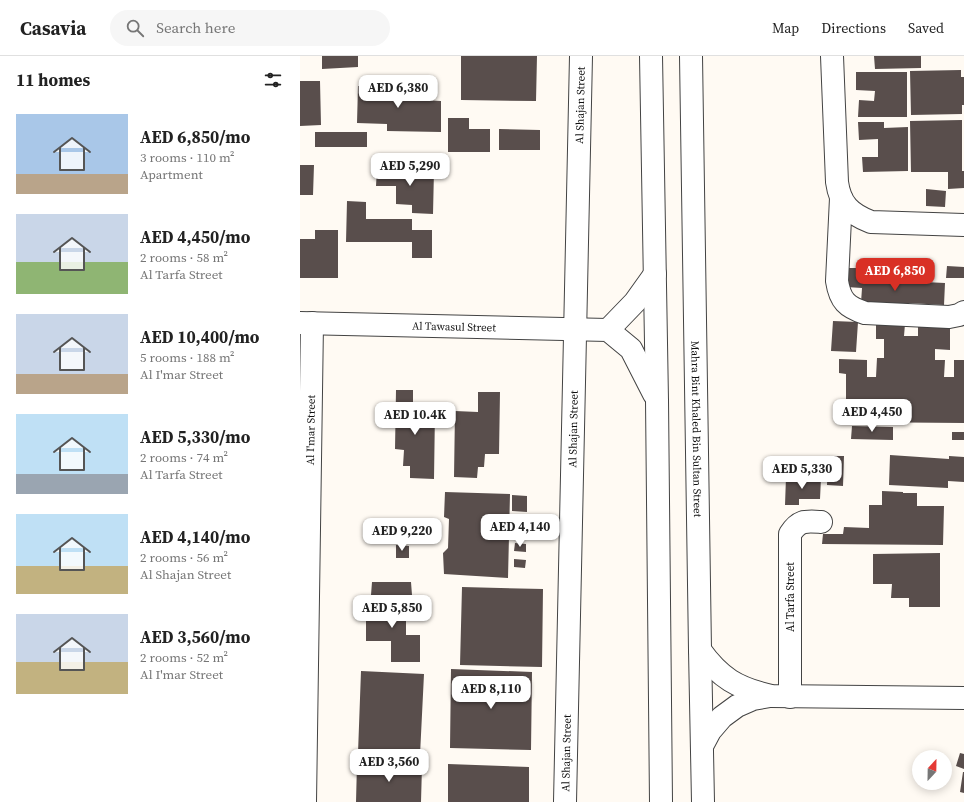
<!DOCTYPE html>
<html lang="en">
<head>
<meta charset="utf-8">
<style>
	body { margin:0; font-family:"Source Serif 4",serif; background:#f6f6f6; color:#222; height:100vh; display:flex; flex-direction:column; font-size:15px; white-space:nowrap }
	* { box-sizing:border-box; margin:0 }
	p { font-size:13px; color:#767676 }
	.icon { flex:none; width:22px; height:22px; fill:none; stroke:currentColor; stroke-width:2; stroke-linecap:round; stroke-linejoin:round }
	.map { position:relative; flex:1; overflow:hidden }
	.drawer { display:flex; flex-direction:column; background:#fff; width:300px }
	.drawer>* { flex:none }
	.needle { width:26px; rotate:22deg }
	.tools { position:absolute; left:612px; top:694px; display:grid; gap:8px }
	.tools a { display:grid; place-items:center; width:40px; height:40px; border-radius:50%; background:#fff; box-shadow:0 2px 10px #0003; font-size:20px }
	.price { position:absolute; translate:-50% -34px; padding:0 9px; border-radius:8px; background:#fff; color:#222; font-size:13px; line-height:26px; filter:drop-shadow(0 1px 2px #0008) }
	.price::after { content:''; position:absolute; left:50%; top:24px; width:12px; height:9px; margin-left:-6px; background:inherit; clip-path:polygon(0 0,100% 0,50% 100%) }
	.price.selected { background:#d93025; color:#fff }
	ul { padding:0; list-style:none }
	li { display:flex; align-items:center; gap:12px; height:100px; padding:0 16px }
	li span { display:grid; place-items:center; flex:none; width:112px; height:80px; border-radius:0px; color:#555 }
	li>.icon { margin-inline-start:auto }
	span .icon { width:48px; height:48px; fill:#fffc; stroke-width:1 }
	li b { font-size:17px }
	h2 { display:flex; justify-content:space-between; align-items:center; height:48px; padding:0 16px; font-size:17px }
	header { display:flex; align-items:center; gap:24px; box-sizing:border-box; height:56px; padding:0 20px; background:#fff; border-bottom:1px solid #e0e0e0 }
	header strong { font-size:19px }
	nav { display:flex; gap:22px; margin-inline-start:auto; font-size:14px }
	.search { width:280px; height:36px; background:#f6f6f6; display:flex; align-items:center; gap:10px; box-sizing:border-box; padding:0 14px; border-radius:22px; color:#767676; font-size:15px }
	main { display:flex; flex:1; min-height:0 }
	.map>svg:first-child { display:block }
	.building { fill:#594e4c }
	.lines { fill:none; stroke-linecap:round; stroke-linejoin:round }
	.minor-casing { stroke:#434343; stroke-width:24 }
	.minor { stroke:#fff; stroke-width:22 }
	.labels { text-anchor:middle; stroke-width:4; stroke-linejoin:round; paint-order:stroke }
	.street-label { font-size:11px; fill:#101010; stroke:#fff }
</style>
</head>
<body>
<header>
<strong>Casavia</strong>
<div class="search"><svg class="icon" aria-label="search" viewBox="0 0 24 24"><circle cx="10" cy="10" r="6"/><path d="M15 15l6 6"/></svg>Search here</div>
<nav><a>Map</a><a>Directions</a><a>Saved</a></nav>
</header>
<main>
<section class="drawer">
<h2>11 homes<svg class="icon" aria-label="filters" viewBox="0 0 24 24"><path d="M4 7h16M4 17h16"/><circle cx="9" cy="7" r="2"/><circle cx="15" cy="17" r="2"/></svg></h2>
<ul>
<li><span style="background:linear-gradient(#a9c7e8 75%,#b9a48a 0)"><svg class="icon" aria-label="home" viewBox="0 0 24 24"><path d="M3 11l9-7 9 7M6 9v11h12V9"/></svg></span><div><b>AED 6,850/mo</b><p>3 rooms · 110 m²</p><p>Apartment</p></div></li>
<li><span style="background:linear-gradient(#c9d6e8 60%,#8fb573 0)"><svg class="icon" aria-label="home" viewBox="0 0 24 24"><path d="M3 11l9-7 9 7M6 9v11h12V9"/></svg></span><div><b>AED 4,450/mo</b><p>2 rooms · 58 m²</p><p>Al Tarfa Street</p></div></li>
<li><span style="background:linear-gradient(#c9d6e8 75%,#b9a48a 0)"><svg class="icon" aria-label="home" viewBox="0 0 24 24"><path d="M3 11l9-7 9 7M6 9v11h12V9"/></svg></span><div><b>AED 10,400/mo</b><p>5 rooms · 188 m²</p><p>Al I'mar Street</p></div></li>
<li><span style="background:linear-gradient(#bfe0f5 75%,#9aa5b1 0)"><svg class="icon" aria-label="home" viewBox="0 0 24 24"><path d="M3 11l9-7 9 7M6 9v11h12V9"/></svg></span><div><b>AED 5,330/mo</b><p>2 rooms · 74 m²</p><p>Al Tarfa Street</p></div></li>
<li><span style="background:linear-gradient(#bfe0f5 65%,#c2b280 0)"><svg class="icon" aria-label="home" viewBox="0 0 24 24"><path d="M3 11l9-7 9 7M6 9v11h12V9"/></svg></span><div><b>AED 4,140/mo</b><p>2 rooms · 56 m²</p><p>Al Shajan Street</p></div></li>
<li><span style="background:linear-gradient(#c9d6e8 60%,#c2b280 0)"><svg class="icon" aria-label="home" viewBox="0 0 24 24"><path d="M3 11l9-7 9 7M6 9v11h12V9"/></svg></span><div><b>AED 3,560/mo</b><p>2 rooms · 52 m²</p><p>Al I'mar Street</p></div></li>
</ul>
</section>
<div class="map">
<svg width="664" height="746" viewBox="0 0 664 746">
	<rect width="100%" height="100%" fill="#fffaf3"/>
	<path class="building" d="M22 0H58V11L22 13Z
		M161 0H237L236 45 161 44Z
		M574 0H621V12L575 13Z
		M661 14V21H664V49H662V58L611 59 610 15Z
		M556 16H607V61H558L559 44 574 45 575 35 556 34Z
		M0 25H20L21 69 0 70Z
		M58 30 120 31V44L141 45V76L87 75V68L57 67Z
		M148 62H169V73H190V96H148Z
		M662 64V115H664V132L648 133V116H611L610 65Z
		M558 66H584V72L608 71V115L563 116 562 101H578V83L559 84Z
		M199 73 240 74V94H199Z
		M15 76H67V91H15Z
		M0 109H14L13 139H0Z
		M77 112 134 114 133 158 112 157V149L96 148V130H76Z
		M626 133 646 135 645 151 626 150Z
		M47 145 66 146V163H112V174H132V202H112V186H46Z
		M15 174H38V222H0V183H15Z
		M647 210 664 211V222H646Z
		M547 212H563L562 223 645 227 644 249 609 247V256L561 247 562 232 546 231Z
		M533 265 558 266 556 296 531 295Z
		M576 268H605L604 280H618V268L650 269V294L635 293V304H645L644 321H654V304H664V367L546 366V318L539 317V303L567 304V321H576L577 302H584V283H576Z
		M96 334H113V354H135L134 423 110 422V410H103L104 394 95 393Z
		M178 336H200L199 398H185L184 411H178L177 422 154 421 155 355 178 356Z
		M552 370 593 371V384L551 383Z
		M652 376H664V384H652Z
		M590 399 649 403V400L664 401V426L648 425V432L589 429Z
		M528 400H544L543 430 527 429Z
		M486 421 521 422 520 443H499V449H485Z
		M582 435 603 436V437H617V450H644L643 489 522 488 523 478H543L544 471 569 472V449H582Z
		M145 436 210 438 208 522 144 518 143 497 148 492 149 463 144 461Z
		M212 439 227 440V456L212 455Z
		M105 467 117 468 116 483H105Z
		M215 487 226 488V496L214 495Z
		M96 489 109 490V502H96Z
		M640 497V551H609V542H591L592 528H573V498Z
		M214 503 226 504 225 512 214 511Z
		M72 526H111L112 539H71Z
		M162 531 243 533 242 611 160 609Z
		M66 543H106V579H120V606H91V585H66Z
		M151 613 232 616 231 694 150 692Z
		M61 615 124 618 120 699 58 697Z
		M660 697 664 698V713L656 710Z
		M57 707 122 710 121 746H56Z
		M148 708 229 711V746H148Z
		M663 716H664V737L660 736Z"/>
	<g class="lines">
		<g class="minor-casing">
			<g id="minor">
				<path d="M351 0 357 344 361 746"/>
				<path id="s1" d="M391 0 400 594 403 746"/>
				<path d="M532 0 537 126C540 148 550 158 571 166L664 169"/>
				<path d="M541 142 537 225C540 245 547 251 565 257L649 261 659 259 664 256"/>
				<path id="s2" d="M0 267 308 274 331 293 354 338"/>
				<path d="M308 274 335 246 355 218"/>
				<path d="M400 594C420 622 437 632 471 640L664 642"/>
				<path d="M490 641V478C499 464 505 465 521 466"/>
				<path d="M402 690 410 675 422 661 437 650 453 643 470 640"/>
				<path id="s3" d="M5 746 12 267"/>
				<path id="s4" d="M265 746 281 0"/>
			</g>
		</g>
		<use href="#minor" class="minor"/>
	</g>
	<g class="labels">
		<g class="street-label">
			<text dy="4" stroke="none"><textPath href="#s4" startOffset="697">Al Shajan Street</textPath></text>
			<text dy="4" stroke="none"><textPath href="#s2" startOffset="154">Al Tawasul Street</textPath></text>
			<text dy="4" stroke="none"><textPath href="#s4" startOffset="373">Al Shajan Street</textPath></text>
			<text dy="4" stroke="none"><textPath href="#s1" startOffset="373">Mahra Bint Khaled Bin Sultan Street</textPath></text>
			<text dy="4" stroke="none"><textPath href="#s3" startOffset="372">Al I'mar Street</textPath></text>
			<text transform="translate(490 541) rotate(-90)" y="4">Al Tarfa Street</text>
			<text dy="4" stroke="none"><textPath href="#s4" startOffset="49">Al Shajan Street</textPath></text>
		</g>
	</g>
</svg>
<div class="tools">
<a><svg class="needle" viewBox="-14 -14 28 28"><path d="M0-13l5 13h-10z" fill="#e53935"/><path d="M0 13l5-13h-10z" fill="#767676"/></svg></a>
</div>
<b class="price" style="left:98px;top:53px">AED 6,380</b>
<b class="price" style="left:110px;top:131px">AED 5,290</b>
<b class="price selected" style="left:595px;top:236px">AED 6,850</b>
<b class="price" style="left:572px;top:377px">AED 4,450</b>
<b class="price" style="left:115px;top:380px">AED 10.4K</b>
<b class="price" style="left:502px;top:434px">AED 5,330</b>
<b class="price" style="left:220px;top:492px">AED 4,140</b>
<b class="price" style="left:102px;top:496px">AED 9,220</b>
<b class="price" style="left:92px;top:573px">AED 5,850</b>
<b class="price" style="left:191px;top:654px">AED 8,110</b>
<b class="price" style="left:89px;top:727px">AED 3,560</b>
</div>
</main>
</body>
</html>
